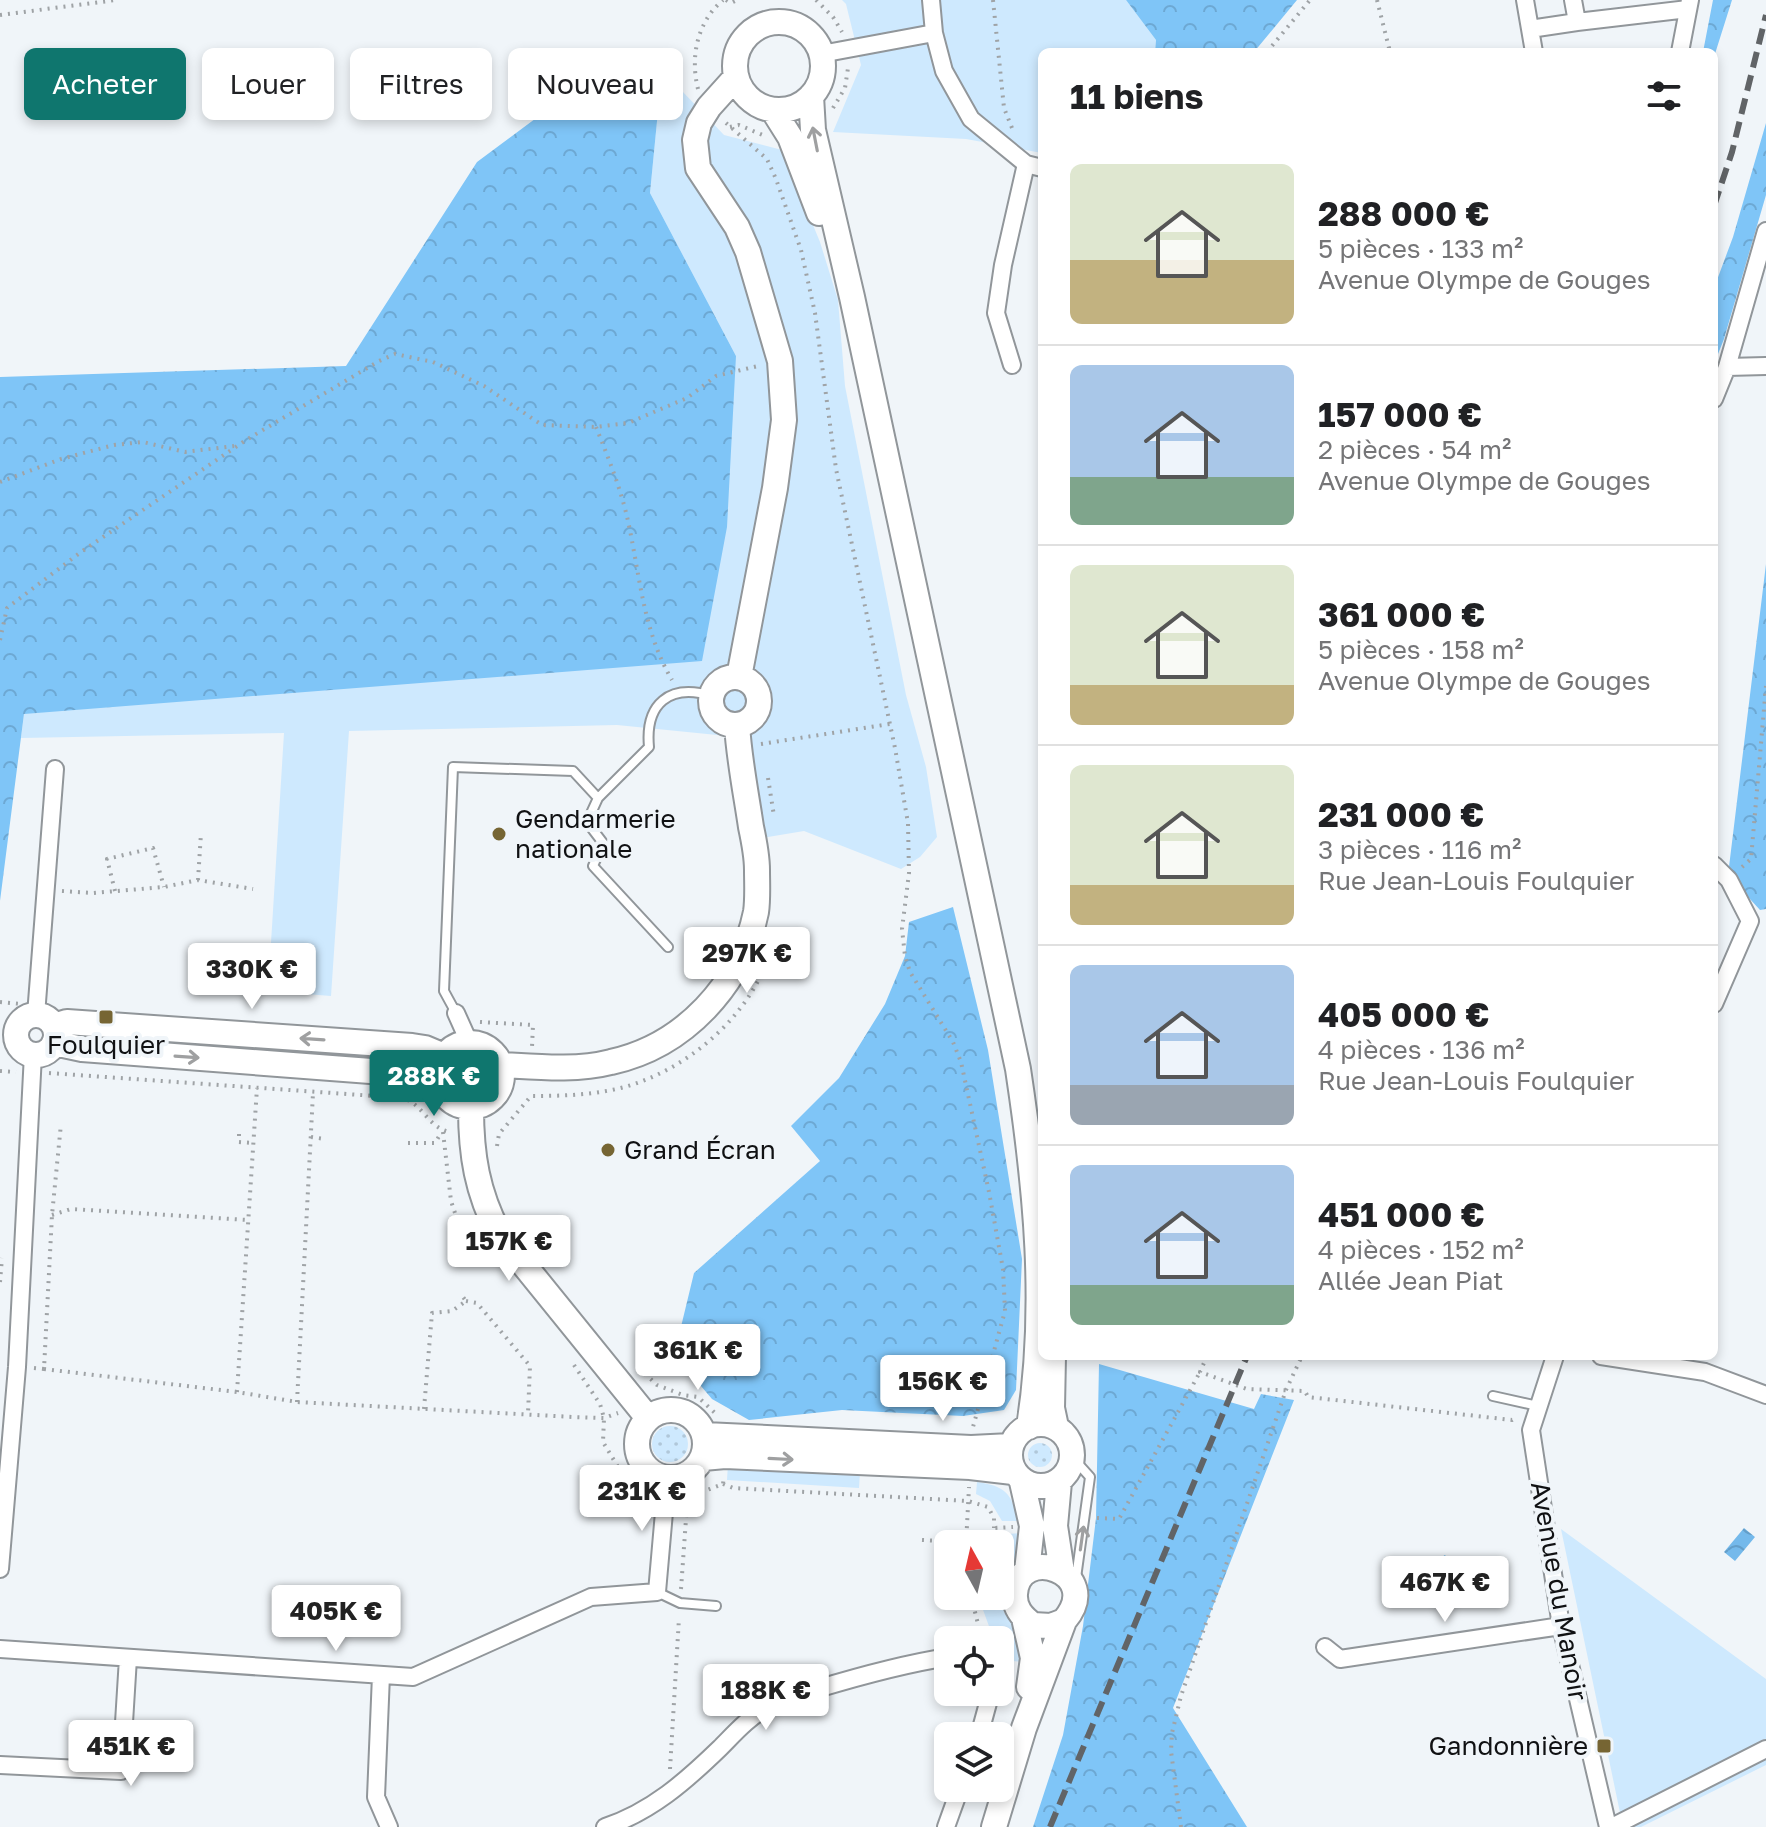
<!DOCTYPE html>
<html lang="fr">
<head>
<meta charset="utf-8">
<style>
	body { margin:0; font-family:"Golos Text",sans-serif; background:#f6f6f6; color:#202124; height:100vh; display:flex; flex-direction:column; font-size:30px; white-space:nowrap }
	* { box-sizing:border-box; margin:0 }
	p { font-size:26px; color:#757577 }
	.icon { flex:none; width:44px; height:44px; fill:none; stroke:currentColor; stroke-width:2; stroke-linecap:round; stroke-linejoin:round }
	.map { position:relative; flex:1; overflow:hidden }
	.drawer { position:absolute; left:1038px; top:48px; width:680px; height:1312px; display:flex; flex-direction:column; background:#fff; border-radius:12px; box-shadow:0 4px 12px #0003 }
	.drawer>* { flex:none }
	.hud { position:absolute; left:24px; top:48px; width:760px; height:72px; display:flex; gap:16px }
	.needle { width:52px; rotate:352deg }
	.buttons { position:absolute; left:934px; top:1530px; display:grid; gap:16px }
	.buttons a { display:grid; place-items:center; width:80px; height:80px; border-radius:12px; background:#fff; box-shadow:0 4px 12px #0003; font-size:40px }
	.price { position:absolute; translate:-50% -68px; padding:0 18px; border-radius:8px; background:#fff; color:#222; font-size:26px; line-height:52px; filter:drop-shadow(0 2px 4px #0008) }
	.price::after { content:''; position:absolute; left:50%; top:48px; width:24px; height:18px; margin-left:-12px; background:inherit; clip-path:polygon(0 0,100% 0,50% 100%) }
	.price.selected { background:#0f766e; color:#fff }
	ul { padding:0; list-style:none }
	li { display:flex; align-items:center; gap:24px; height:200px; padding:0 32px }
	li+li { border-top:2px solid #e0e0e0 }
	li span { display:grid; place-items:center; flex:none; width:224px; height:160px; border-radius:12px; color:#555 }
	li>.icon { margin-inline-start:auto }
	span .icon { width:96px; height:96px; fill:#fffc; stroke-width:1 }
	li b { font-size:34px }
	h2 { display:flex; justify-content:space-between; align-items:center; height:96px; padding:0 32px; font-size:34px }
	.chip { padding:0 28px; border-radius:12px; background:#fff; box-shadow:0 4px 12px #0003; font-size:28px; line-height:72px }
	.chip.selected { background:#0f766e; color:#fff }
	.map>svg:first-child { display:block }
	.green { fill:#cee9fe }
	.forest { fill:url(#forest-crowns) }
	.garden { fill:url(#garden-dots) }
	.water { fill:url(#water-waves) }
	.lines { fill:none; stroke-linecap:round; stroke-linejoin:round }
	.lane-casing { stroke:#91969a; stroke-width:12 }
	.street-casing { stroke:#91969a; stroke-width:20 }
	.secondary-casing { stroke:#91969a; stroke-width:28 }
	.path { stroke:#9fa3a6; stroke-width:4; stroke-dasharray:2 6; stroke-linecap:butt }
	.lane { stroke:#fff; stroke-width:8 }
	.street { stroke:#fff; stroke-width:16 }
	.secondary { stroke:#fff; stroke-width:24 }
	.rail { stroke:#616467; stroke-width:6; stroke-dasharray:16 8; stroke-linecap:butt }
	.oneway { stroke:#9fa0a1 }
	.poi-dot { fill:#766533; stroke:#f0f5f9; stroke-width:3 }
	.labels { text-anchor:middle; stroke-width:8; stroke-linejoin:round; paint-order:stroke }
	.poi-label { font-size:26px; fill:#101113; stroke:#f0f5f9; text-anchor:start }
	.street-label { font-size:26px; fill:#101113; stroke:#f0f5f9 }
</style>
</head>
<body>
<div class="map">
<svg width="1766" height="1827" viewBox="0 0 1766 1827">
	<defs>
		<pattern id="forest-crowns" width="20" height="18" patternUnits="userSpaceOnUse" patternTransform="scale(2)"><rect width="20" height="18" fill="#7fc5f7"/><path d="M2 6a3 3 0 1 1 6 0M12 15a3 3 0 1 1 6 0" fill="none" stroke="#6da8d3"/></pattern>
		<pattern id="garden-dots" width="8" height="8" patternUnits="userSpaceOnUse" patternTransform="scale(2)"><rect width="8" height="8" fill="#cee9fe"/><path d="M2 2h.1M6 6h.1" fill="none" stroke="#b0c7d9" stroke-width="1.8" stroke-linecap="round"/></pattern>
		<pattern id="water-waves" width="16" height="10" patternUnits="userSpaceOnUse" patternTransform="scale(2)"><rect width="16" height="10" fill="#74b9eb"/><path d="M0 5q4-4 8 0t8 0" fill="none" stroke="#639ec9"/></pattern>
	</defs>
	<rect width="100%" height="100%" fill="#f0f5f9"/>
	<path class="green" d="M842 0H1126L1156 40 1155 52H1042V153L966 139 833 132 861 65 846 4Z
		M662 70 724 135 782 150 820 242 838 300 845 386 906 695 926 767 937 837 920 857 901 869 804 831 762 838 747 738 617 725 349 731 331 996 268 991 284 733 21 738 24 714 736 356 650 193Z
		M728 1464 860 1472 859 1488 727 1480Z
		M977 1482C1005 1486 1012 1493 1018 1521H1002L990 1501 976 1494Z
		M1561 1529 1766 1679V1765L1641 1827H1623Z
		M1020 1533 1018 1552 1001 1591 1004 1612 1015 1629 1023 1662 1012 1661 1000 1653V1640H994L978 1596H1000V1544H987L995 1535Z"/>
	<path class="forest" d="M1126 0H1297L1254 52H1155L1156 40Z
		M1713 0H1732L1714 57V52H1703Z
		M662 70 650 193 736 356 727 527 702 661 24 714 0 901V377L346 366 477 162 582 84Z
		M1766 123V195L1724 339 1714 364V288L1733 237Z
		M1766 564V909L1760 910 1728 875Z
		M953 907 988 1050 1022 1259 1016 1390 1004 1410 963 1416 842 1410 749 1420 712 1399 695 1379 679 1335 694 1273 820 1161 791 1126 839 1078 885 1004 905 956 909 922Z
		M1099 1364 1254 1409 1261 1394 1294 1400 1173 1708 1247 1827H1033L1063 1735 1083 1626 1096 1518Z"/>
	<path class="garden" d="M652 1444a18 18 0 1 1 36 0a18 18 0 1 1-36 0Z
		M1028 1455a12 12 0 1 1 24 0a12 12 0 1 1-24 0Z"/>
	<path class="water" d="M1744 1528 1755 1537 1735 1561 1724 1552Z
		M1445 1555 1454 1569 1426 1587 1417 1574Z"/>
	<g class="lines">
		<g class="lane-casing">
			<path id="lane" d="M668 947 593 866 603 843 587 822 598 798 649 747C645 704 669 683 712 696
				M456 1013 444 991 453 767 573 771 598 798
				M1493 1396 1538 1406
				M1072 1457 1090 1477 1076 1578
				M657 1592 680 1603 716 1606"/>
		</g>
		<g class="street-casing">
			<path id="street" d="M931 0 934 33 944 71 971 119 1026 164 1042 168
				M1525 0 1530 29 1577 22
				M1573 0 1577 22 1688 9
				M1530 29 1534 52
				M1680 52 1690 0
				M821 54 934 33
				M1012 365 996 313 1003 265 1026 164
				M1727 367 1766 366
				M1714 399 1727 367 1766 231
				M1714 865 1729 880 1750 921
				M1714 1004 1750 921
				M456 1013 469 1042
				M36 1015 55 769
				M1555 1356 1531 1430 1561 1626 1608 1827
				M1601 1356 1705 1372 1766 1395
				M0 1569 17 1367 33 1054
				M1325 1647 1340 1659 1561 1626
				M0 1649 413 1677 591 1597 657 1592 667 1478
				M381 1675 376 1797 389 1827
				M979 1736 991 1692
				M0 1765 121 1771 128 1658
				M605 1827C651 1812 686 1781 720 1748 734 1734 748 1718 766 1708 781 1698 800 1694 817 1689 860 1676 904 1664 948 1657
				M946 1827 960 1788
				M1612 1827 1766 1749"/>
		</g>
		<g class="secondary-casing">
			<path id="secondary" d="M735 66a44 44 0 1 1 88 0a44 44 0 1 1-88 0Z
				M736 77 709 107 699 123 695 140 698 168 737 227 748 252 780 361 784 420 775 488 739 677
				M811 96 813 130 852 297 1018 1069C1036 1188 1048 1307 1029 1427
				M773 110 790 137 819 213
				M711 701a24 24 0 1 1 48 0a24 24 0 1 1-48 0Z
				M16 1035a20 20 0 1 1 40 0a20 20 0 1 1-40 0Z
				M54 1026 67 1022 412 1046 425 1048 444 1056
				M438 1075a32 32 0 1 1 64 0a32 32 0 1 1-64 0Z
				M54 1043 82 1049 410 1074 438 1080
				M502 1065C538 1067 576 1071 611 1062 684 1046 741 985 756 912 758 899 757 883 757 870 757 856 754 841 751 827 746 793 739 759 737 725
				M471 1108C471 1155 477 1192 499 1234L648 1418
				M1053 1356 1052 1408 1056 1427
				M637 1444a34 34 0 1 1 68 0a34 34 0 1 1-68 0Z
				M1010 1455a31 31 0 1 1 62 0a31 31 0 1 1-62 0Z
				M705 1435 971 1448 1011 1446
				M703 1458 725 1456 970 1467 1013 1472
				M1022 1482 1032 1526 1027 1571
				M1059 1482 1055 1526 1062 1572
				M1024 1618 1033 1658 1029 1687
				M994 1827 1024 1728 1064 1621C1106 1572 1018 1543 1015 1594 1014 1608 1022 1617 1033 1625L1051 1626 1064 1621"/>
		</g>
		<path class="path" d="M726 0 731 3 737 0
			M816 0 833 17 842 32
			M993 0 1004 108 1012 128
			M1377 0 1390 52
			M0 15 116 0
			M1267 52 1310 0
			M698 89C690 57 697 22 723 0
			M833 108 845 88 848 68
			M726 123 767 159 776 179 801 250 815 313 836 469 895 748 908 823 909 873 902 929 905 956 910 972 953 1042 961 1062 989 1192 1003 1269 1005 1311 973 1427
			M730 127 739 125 765 136
			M596 427C608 457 621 489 628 521 640 576 643 631 672 680
			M0 482 61 459 114 445 143 442 185 452 234 446
			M0 640 7 608 81 552 246 440 379 361 395 354 433 362 484 386 542 425 596 427 628 423 687 398 716 376 758 366
			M761 744 890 724
			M768 778 774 816
			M1742 867 1751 859 1766 686
			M198 880 201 833
			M62 891 93 893 164 887 198 880 253 889
			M115 891 107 859 153 848 164 887
			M0 1002 22 1004
			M480 1022 533 1025 532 1047
			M0 1071 16 1072
			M49 1073 403 1098C423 1104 428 1128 450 1132
			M443 1132 451 1201 456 1216 475 1239
			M239 1134V1142L253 1143
			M311 1137 325 1139
			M408 1143H435L441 1133
			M497 1146 499 1134 531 1096C563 1096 597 1095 628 1086 698 1065 765 1002 776 928
			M52 1215 71 1209 248 1220
			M0 1282 2 1258
			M466 1301 477 1303 530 1366 528 1414
			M1207 1356 1200 1372 1247 1389 1305 1391 1308 1397 1512 1420 1515 1418
			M574 1365 600 1404 604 1418 603 1442 624 1477 644 1503H648
			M34 1368 44 1369 52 1215 61 1124
			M639 1368 657 1385 683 1395 698 1397 715 1413
			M44 1369 237 1392 297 1402 573 1417 604 1418 618 1413
			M237 1392 257 1088
			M297 1402 313 1093
			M424 1409 432 1313 452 1311 466 1301 460 1293
			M723 1484 733 1488 968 1501 988 1507 994 1518V1528
			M1097 1518 1119 1519 1200 1372
			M922 1540 980 1543 994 1528 1013 1527
			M966 1544 969 1487
			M681 1589 687 1505 694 1495 723 1484 724 1476
			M971 1596 982 1640
			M670 1769 679 1618
			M1181 1827 1171 1751 1172 1733 1181 1696 1286 1390 1302 1356"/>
		<use href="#lane" class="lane"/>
		<use href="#street" class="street"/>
		<use href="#secondary" class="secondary"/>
		<path class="rail" d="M1714 206 1732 152 1766 15
			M1050 1827 1247 1356"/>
	</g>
	<defs><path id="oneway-shaft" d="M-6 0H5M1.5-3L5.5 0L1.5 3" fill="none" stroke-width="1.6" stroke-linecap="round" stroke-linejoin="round" transform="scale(2)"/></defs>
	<g class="oneway">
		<use href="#oneway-shaft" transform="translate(815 139) rotate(-101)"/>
		<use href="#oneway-shaft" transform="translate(312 1039) rotate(-176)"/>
		<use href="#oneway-shaft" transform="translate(187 1057) rotate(4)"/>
		<use href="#oneway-shaft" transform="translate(781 1459) rotate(3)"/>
		<use href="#oneway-shaft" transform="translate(1082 1538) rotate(-82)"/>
	</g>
	<g class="poi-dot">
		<circle cx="499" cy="834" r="8"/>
		<rect x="98" y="1009" width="16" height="16" rx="4"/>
		<circle cx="608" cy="1150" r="8"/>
		<rect x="1596" y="1738" width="16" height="16" rx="4"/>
	</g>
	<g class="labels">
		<g class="poi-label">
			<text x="515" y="828">Gendarmerie<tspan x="515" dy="30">nationale</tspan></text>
			<text x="106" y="1054" text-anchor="middle">Foulquier</text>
			<text x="624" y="1159">Grand Écran</text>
			<text x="1588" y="1755" text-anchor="end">Gandonnière</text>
		</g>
		<g class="street-label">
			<text transform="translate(1559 1591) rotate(80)" y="9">Avenue du Manoir</text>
		</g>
	</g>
</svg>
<div class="buttons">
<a><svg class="needle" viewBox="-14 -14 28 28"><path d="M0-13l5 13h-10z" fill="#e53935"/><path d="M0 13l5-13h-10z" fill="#757577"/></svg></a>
<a><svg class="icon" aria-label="locate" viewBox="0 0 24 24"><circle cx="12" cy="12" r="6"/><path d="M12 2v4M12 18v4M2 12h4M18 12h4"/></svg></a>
<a><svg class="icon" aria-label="layers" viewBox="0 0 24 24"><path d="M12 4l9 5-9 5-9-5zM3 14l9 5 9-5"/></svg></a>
</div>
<b class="price" style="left:747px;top:995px">297K €</b>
<b class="price" style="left:252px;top:1011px">330K €</b>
<b class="price selected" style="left:434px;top:1118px">288K €</b>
<b class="price" style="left:509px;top:1283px">157K €</b>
<b class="price" style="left:698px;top:1392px">361K €</b>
<b class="price" style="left:943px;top:1423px">156K €</b>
<b class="price" style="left:642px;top:1533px">231K €</b>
<b class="price" style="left:1445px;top:1624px">467K €</b>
<b class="price" style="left:336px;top:1653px">405K €</b>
<b class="price" style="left:766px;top:1732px">188K €</b>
<b class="price" style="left:131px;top:1788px">451K €</b>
<div class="hud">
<a class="chip selected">Acheter</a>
<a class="chip">Louer</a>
<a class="chip">Filtres</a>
<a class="chip">Nouveau</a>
</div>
<section class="drawer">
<h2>11 biens<svg class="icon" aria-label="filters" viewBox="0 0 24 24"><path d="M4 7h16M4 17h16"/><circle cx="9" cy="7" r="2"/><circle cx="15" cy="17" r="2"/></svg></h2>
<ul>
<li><span style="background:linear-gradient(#dfe7d0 60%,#c2b280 0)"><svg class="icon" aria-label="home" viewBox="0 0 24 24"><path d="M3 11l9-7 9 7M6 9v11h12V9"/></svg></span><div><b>288 000 €</b><p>5 pièces · 133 m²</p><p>Avenue Olympe de Gouges</p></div></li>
<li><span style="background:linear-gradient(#a9c7e8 70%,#7fa58c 0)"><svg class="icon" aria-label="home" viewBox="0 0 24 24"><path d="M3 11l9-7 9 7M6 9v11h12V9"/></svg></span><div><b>157 000 €</b><p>2 pièces · 54 m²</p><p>Avenue Olympe de Gouges</p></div></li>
<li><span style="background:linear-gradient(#dfe7d0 75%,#c2b280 0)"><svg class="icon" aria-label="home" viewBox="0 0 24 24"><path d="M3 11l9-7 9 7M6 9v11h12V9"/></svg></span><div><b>361 000 €</b><p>5 pièces · 158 m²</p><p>Avenue Olympe de Gouges</p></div></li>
<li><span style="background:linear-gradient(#dfe7d0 75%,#c2b280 0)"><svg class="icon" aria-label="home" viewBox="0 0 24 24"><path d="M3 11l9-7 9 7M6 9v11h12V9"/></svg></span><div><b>231 000 €</b><p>3 pièces · 116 m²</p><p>Rue Jean-Louis Foulquier</p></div></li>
<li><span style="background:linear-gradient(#a9c7e8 75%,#9aa5b1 0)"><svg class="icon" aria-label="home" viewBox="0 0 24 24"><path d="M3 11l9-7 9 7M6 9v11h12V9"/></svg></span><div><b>405 000 €</b><p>4 pièces · 136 m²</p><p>Rue Jean-Louis Foulquier</p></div></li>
<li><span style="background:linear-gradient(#a9c7e8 75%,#7fa58c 0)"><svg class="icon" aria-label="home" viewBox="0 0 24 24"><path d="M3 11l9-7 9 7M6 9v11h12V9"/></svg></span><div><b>451 000 €</b><p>4 pièces · 152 m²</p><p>Allée Jean Piat</p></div></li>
</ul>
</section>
</div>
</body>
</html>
